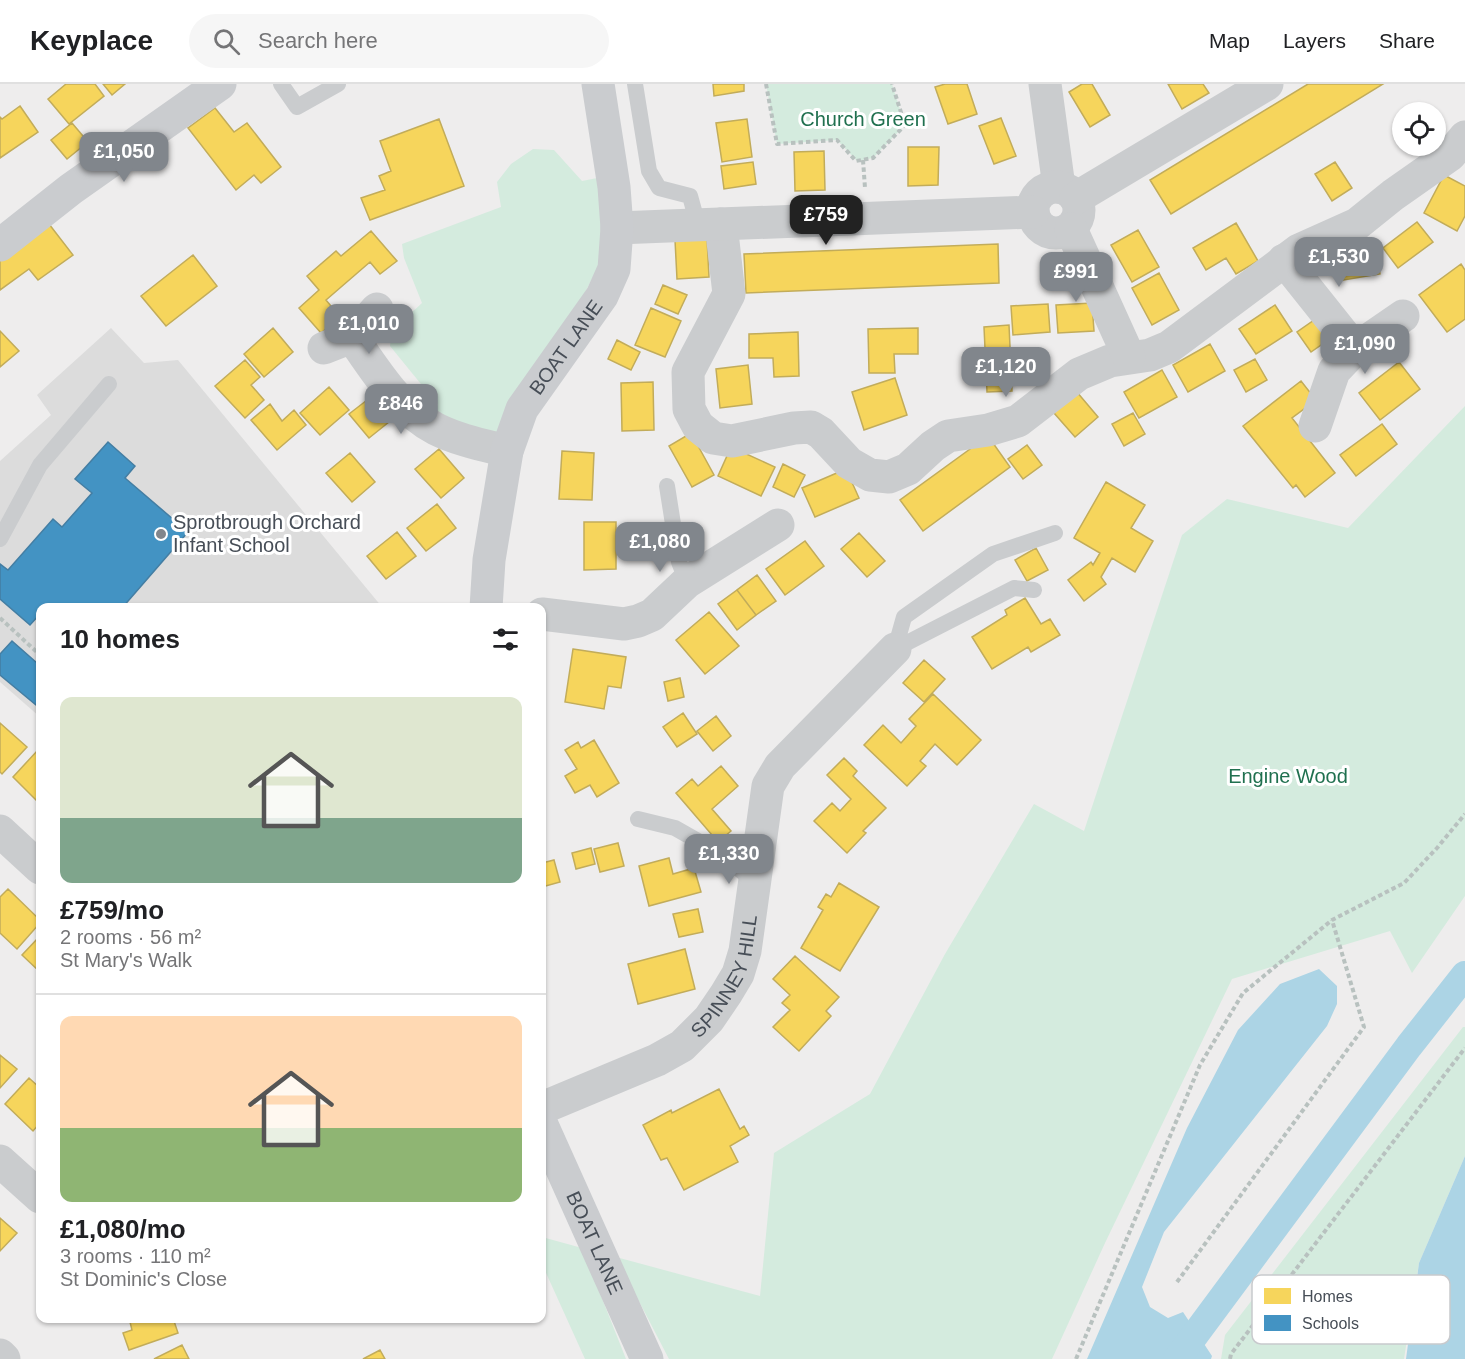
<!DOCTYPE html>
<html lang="en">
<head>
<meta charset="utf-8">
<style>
	body { margin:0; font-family:Arial,sans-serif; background:#f6f6f6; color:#202124; height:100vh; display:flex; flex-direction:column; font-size:22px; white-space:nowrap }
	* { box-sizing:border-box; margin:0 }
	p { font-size:20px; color:#757577 }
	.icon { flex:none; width:33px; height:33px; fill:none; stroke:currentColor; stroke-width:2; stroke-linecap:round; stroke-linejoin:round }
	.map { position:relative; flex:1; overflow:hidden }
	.drawer { position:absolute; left:36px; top:519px; width:510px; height:720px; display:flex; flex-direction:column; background:#fff; border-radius:12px; box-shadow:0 2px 4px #0004 }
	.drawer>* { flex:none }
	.tools { position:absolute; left:1392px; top:18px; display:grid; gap:12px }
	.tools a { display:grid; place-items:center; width:54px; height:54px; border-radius:50%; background:#fff; box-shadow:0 2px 4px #0004; font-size:30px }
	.price { position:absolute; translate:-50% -51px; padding:0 14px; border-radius:12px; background:#81868c; color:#fff; font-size:20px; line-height:39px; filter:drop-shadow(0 2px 3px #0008) }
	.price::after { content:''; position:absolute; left:50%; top:36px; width:18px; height:14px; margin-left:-9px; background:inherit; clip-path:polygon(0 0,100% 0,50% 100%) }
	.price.current { background:#222; color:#fff }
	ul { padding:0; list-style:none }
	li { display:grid; align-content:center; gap:12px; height:318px; padding:0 24px }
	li+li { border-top:2px solid #e0e0e0 }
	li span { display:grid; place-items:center; height:186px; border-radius:12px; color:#555 }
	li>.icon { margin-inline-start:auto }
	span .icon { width:108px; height:108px; fill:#fffc; stroke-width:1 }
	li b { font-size:26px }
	h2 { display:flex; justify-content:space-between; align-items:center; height:72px; padding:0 24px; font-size:26px }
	header { display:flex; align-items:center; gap:36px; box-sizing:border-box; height:84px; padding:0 30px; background:#fff; border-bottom:2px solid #e0e0e0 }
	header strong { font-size:28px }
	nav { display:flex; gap:33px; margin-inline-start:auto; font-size:21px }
	.search { width:420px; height:54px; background:#f6f6f6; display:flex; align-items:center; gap:15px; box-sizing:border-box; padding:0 21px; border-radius:33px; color:#757577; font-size:22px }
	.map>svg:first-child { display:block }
	.education { fill:#dcdcdc }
	.green { fill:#d4ebde }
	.water { fill:#acd4e5 }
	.homes { fill:#f6d55c; stroke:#c2ac5a; stroke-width:1.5 }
	.schools { fill:#4393c3; stroke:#447ea3; stroke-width:1.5 }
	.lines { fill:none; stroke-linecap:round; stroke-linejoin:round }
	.canal { stroke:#acd4e5; stroke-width:28 }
	.path { stroke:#b8c1bf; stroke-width:4; stroke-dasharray:4.5 3; stroke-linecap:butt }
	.lane { stroke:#caccce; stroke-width:16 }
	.street { stroke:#caccce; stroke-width:33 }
	.secondary { stroke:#cacccf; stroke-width:33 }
	.poi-dot { fill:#81868c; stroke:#fff; stroke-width:2 }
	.labels { text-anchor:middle; stroke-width:6; stroke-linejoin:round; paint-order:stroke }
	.park-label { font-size:20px; fill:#20704f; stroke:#fff }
	.street-label { font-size:20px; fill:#474e57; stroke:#fff }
	.poi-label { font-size:20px; fill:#474e57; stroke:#fff; text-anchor:start }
	.key { fill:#fff; stroke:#c8cacd; stroke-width:1.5 }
	.key-label { font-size:16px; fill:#474e57 }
</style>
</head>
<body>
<header>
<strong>Keyplace</strong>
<div class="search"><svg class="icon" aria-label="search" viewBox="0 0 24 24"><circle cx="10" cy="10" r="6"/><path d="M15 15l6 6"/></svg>Search here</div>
<nav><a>Map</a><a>Layers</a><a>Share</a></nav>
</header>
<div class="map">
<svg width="1465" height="1275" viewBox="0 0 1465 1275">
	<rect width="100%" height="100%" fill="#eeeded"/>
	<path class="education" d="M111 244 144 279 178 276 382 523 40 524V633L0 598V377L51 331 37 311Z"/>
	<path class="green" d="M766 0H892L905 41 873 74 857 77 837 56 777 60Z
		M533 65 554 66 582 97 612 91 617 144 507 367 421 335 438 321 390 262C393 238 406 235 422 219L404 174 402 160 501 123 497 98 511 80Z
		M1465 322V812L1412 889 1390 847 1232 895 1105 1159 1052 1275H669L616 1173 760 1212 774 1069 870 1010 945 870 1034 720 1084 747 1182 451 1227 415 1348 444Z
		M1463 943H1465V1072L1419 1179 1404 1275H1221L1225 1251Z
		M542 1153 582 1164 626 1275H585L542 1180Z"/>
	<path class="water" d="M1319 885 1337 902V920L1327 942 1164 1148 1142 1203 1150 1223 1168 1234 1183 1228 1212 1272 1211 1275H1087L1187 1044 1238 946 1280 900Z
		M1465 1072V1275H1406L1419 1179Z"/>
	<path class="homes" d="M66 0H95L104 12 69 40 48 15Z
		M103 0H125L112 11Z
		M713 0H744V7L714 12Z
		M945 0H967L977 30 948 40 935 3Z
		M1082 0H1092L1110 31 1090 43 1069 8Z
		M1168 0H1203L1209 9 1182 25Z
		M1308 0H1383L1171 130 1150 96Z
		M20 22 38 48 0 74V33L2 35Z
		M215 24 234 48 247 39 281 83 261 99 254 91 236 106 188 44Z
		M1001 34 1016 72 994 80 979 42Z
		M439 35 464 102 370 136 361 114 385 106 379 92 391 87 380 57Z
		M747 35 752 73 722 78 716 39Z
		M72 39 88 58 67 75 51 56Z
		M908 63H939L938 101 908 102Z
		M824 67 825 106 795 107 794 68Z
		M753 78 756 100 724 105 721 82Z
		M1335 78 1352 104 1332 117 1315 90Z
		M1444 91 1465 102V132L1457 147 1424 129Z
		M1417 138 1433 158 1398 184 1383 164Z
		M1236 139 1258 177 1236 190 1226 174 1206 186 1193 164Z
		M49 140 73 171 38 196 29 185 0 206V176Z
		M1138 146 1159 183 1132 198 1111 161Z
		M371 147 397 177 380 190 370 178 326 216 340 233 321 249 299 224 319 206 307 192 336 167 341 172Z
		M707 154 709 193 677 195 675 156Z
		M998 160 999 199 746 209 744 170Z
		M1375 160 1380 190 1338 197 1332 167Z
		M193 171 217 202 166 242 141 212Z
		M1461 180 1465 186V235L1447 248 1419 211Z
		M1159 189 1179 226 1152 241 1132 204Z
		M663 201 687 211 678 230 655 220Z
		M1092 219 1094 247 1058 249 1056 221Z
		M1048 220 1050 248 1013 251 1011 222Z
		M1275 221 1292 247 1256 270 1239 245Z
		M651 224 681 237 665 273 635 261Z
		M1317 234 1331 254 1311 268 1297 248Z
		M1009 241 1012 307 987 308 984 243Z
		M273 244 293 268 264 293 244 270Z
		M918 244V270H894L895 289H869L868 245Z
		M0 247 19 267 0 283Z
		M798 248 799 292 774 293 773 274H749V250Z
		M617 256 640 268 631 286 608 275Z
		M1210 260 1225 287 1188 308 1173 281Z
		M1255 275 1267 296 1246 308 1234 286Z
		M245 276 260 293 251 301 264 316 245 334 215 302Z
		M1399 278 1420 305 1380 336 1359 309Z
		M748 281 752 320 720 324 716 285Z
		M1162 286 1177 313 1139 334 1124 308Z
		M895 294 907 331 864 346 852 308Z
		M1301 297 1316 316 1292 334 1335 389 1305 413 1296 401 1293 404 1243 342Z
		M653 298 654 346 622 347 621 299Z
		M1071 301 1098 333 1075 353 1047 321Z
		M329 303 349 326 320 351 300 329Z
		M380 306 399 330 369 354 349 330Z
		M270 320 282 337 294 326 306 341 277 366 251 336Z
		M1133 329 1145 350 1124 362 1112 340Z
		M1382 340 1397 360 1356 392 1340 371Z
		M691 349 714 391 692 403 669 362Z
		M988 352 1010 383 923 447 900 416Z
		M1027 361 1042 381 1023 395 1008 375Z
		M731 363 775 383 761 412 718 392Z
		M439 365 464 394 441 414 415 385Z
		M562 367 594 369 592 416 559 415Z
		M350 369 375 398 352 418 326 389Z
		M783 380 805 391 794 413 773 403Z
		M846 385 859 414 815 433 802 404Z
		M1106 398 1145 421 1131 444 1153 457 1135 488 1112 474 1101 493 1106 500 1084 517 1068 496 1091 478 1093 481 1100 469 1074 454Z
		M437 420 456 444 426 467 407 444Z
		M584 438H616V485L584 486Z
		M397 448 416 472 386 495 367 472Z
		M859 449 885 477 867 493 841 465Z
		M805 457 824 482 785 511 766 485Z
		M1036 464 1048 486 1027 497 1015 476Z
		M757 491 776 517 756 531 737 506Z
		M737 506 756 531 737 546 718 520Z
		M1025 514 1041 540 1050 535 1060 551 1031 568 1028 563 992 585 972 553 1007 531 1005 526Z
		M709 528 739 562 705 590 676 556Z
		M573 565 626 573 621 604 608 602 604 625 565 618Z
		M924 576 945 595 924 618 903 599Z
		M680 594 684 613 668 617 664 598Z
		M933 610 981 656 957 681 935 660 920 677 926 682 907 702 864 661 883 641 901 659 916 642 909 635Z
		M683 629 697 650 677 663 663 643Z
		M716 632 731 652 713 667 697 647Z
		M0 639 27 663 2 690 0 688Z
		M594 656 619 699 597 713 590 701 575 709 565 692 577 685 565 666 578 658 581 664Z
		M37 667 40 670V720L13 693Z
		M844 674 857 687 853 692 886 724 863 747 866 749 847 769 814 737 832 719 840 727 851 715 827 691Z
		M721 682 738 702 712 725 731 747 718 758 676 709 692 695 698 702Z
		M618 759 624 782 600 788 594 765Z
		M591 764 595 780 576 785 572 769Z
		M669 774 673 790 694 784 701 808 649 822 639 782Z
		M554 776 560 798 542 803V779Z
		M839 799 879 823 840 887 801 864 823 826 818 823 826 810 831 813Z
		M8 805 40 836V839L17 865 0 849V813Z
		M698 825 703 848 679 853 673 830Z
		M40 852V888L22 871Z
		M685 865 695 905 638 920 628 880Z
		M795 872 839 913 826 927 831 932 799 967 773 943 790 926 782 919 790 911 773 895Z
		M0 971 17 985 0 1004Z
		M29 994 40 1004V1039L33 1047 5 1020Z
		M719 1005 740 1045 744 1042 749 1051 730 1062 738 1078 684 1106 667 1074 661 1076 643 1041 671 1026 672 1029Z
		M0 1134 17 1149 0 1167Z
		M129 1234H173L178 1249 129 1266 123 1249 132 1246Z
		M182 1261 189 1275H154Z
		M380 1266 385 1275H363Z"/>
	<path class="schools" d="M108 358 135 382 125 394 188 448 122 524H40V530L30 541 0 515V480L8 486 53 435 62 443 92 409 75 395Z
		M12 557 37 579 40 576V616L36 621 0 591V570Z"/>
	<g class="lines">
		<path class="canal" d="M1177 1275 1409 962 1465 891"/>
		<path class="path" d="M766 0 777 60 837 56 856 77 873 74 905 41 892 0
			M863 76 865 104
			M0 534 40 571
			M1177 1198 1364 943 1332 836
			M1076 1275 1200 981 1243 909 1332 836 1404 799 1437 764 1465 730
			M1230 1275 1231 1270 1465 964"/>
		<path class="lane" d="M281 0 297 23 338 0
			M635 0 649 87 659 104 690 112 698 141
			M667 402 679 478 687 498
			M0 455 40 381 109 300
			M895 565 904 533 993 470 1055 449
			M895 565 1014 504 1034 506
			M638 735 675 744 719 769 755 798"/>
		<g class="street">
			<path d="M1045 0 1059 103"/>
			<circle cx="1056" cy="126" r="23"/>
			<path d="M1076 114 1267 0"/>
			<path d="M721 140 729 210 688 288 689 325 698 342 713 354 732 357 794 344 811 343 821 349 849 379 870 391 889 393 908 385 933 362 948 352 988 346 1018 337 1079 290 1110 277 1150 271 1169 263 1299 166 1357 140 1393 111 1450 71 1465 53"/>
			<path d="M617 144 1033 128"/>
			<path d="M1071 145 1129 273"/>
			<path d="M1284 176 1355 265"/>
			<path d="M352 253C375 286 399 326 436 345 458 356 483 361 507 367"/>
			<path d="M324 264 352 253 377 225"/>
			<path d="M1315 342 1334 287 1355 265 1403 232"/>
			<path d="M542 530 624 540 638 537 652 531 687 498 778 441"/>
			<path d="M0 747 40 784"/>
			<path id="s1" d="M542 1024 657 976 682 962 709 935 726 910 738 890 745 867 768 702 780 682 895 565"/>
			<path d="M0 1077 40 1113"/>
			<path d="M0 1271 4 1275"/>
		</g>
		<g class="secondary">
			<path d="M0 161 71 105 220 0"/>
			<path id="s2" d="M486 524 489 476 507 367 522 325 602 212 614 185 617 144 614 103 598 0"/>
			<path id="s3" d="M542 1041 647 1275"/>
		</g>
	</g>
	<circle class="poi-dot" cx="161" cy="450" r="6"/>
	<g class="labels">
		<g class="park-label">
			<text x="863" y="42">Church Green</text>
			<text x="1288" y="699">Engine Wood</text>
		</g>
		<g class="street-label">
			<text dy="7" stroke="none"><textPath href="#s2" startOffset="279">BOAT LANE</textPath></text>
			<text dy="7" stroke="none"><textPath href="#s1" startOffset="238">SPINNEY HILL</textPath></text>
			<text dy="7" stroke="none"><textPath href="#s3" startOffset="129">BOAT LANE</textPath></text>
		</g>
		<g class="poi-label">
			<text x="173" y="445">Sprotbrough Orchard<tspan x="173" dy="23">Infant School</tspan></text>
		</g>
	</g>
	<rect x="1252" y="1191" width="198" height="69" rx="9" class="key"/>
	<rect x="1264" y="1204" width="27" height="16" fill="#f6d55c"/>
	<rect x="1264" y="1231" width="27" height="16" fill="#4393c3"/>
	<g class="key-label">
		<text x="1302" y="1218">Homes</text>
		<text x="1302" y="1245">Schools</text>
	</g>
</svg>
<div class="tools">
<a><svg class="icon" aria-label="locate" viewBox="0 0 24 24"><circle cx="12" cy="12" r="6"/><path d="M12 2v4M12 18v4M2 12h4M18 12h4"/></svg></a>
</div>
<b class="price" style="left:124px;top:99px">£1,050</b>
<b class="price current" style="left:826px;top:162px">£759</b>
<b class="price" style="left:1339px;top:204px">£1,530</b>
<b class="price" style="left:1076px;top:219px">£991</b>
<b class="price" style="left:369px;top:271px">£1,010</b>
<b class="price" style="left:1365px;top:291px">£1,090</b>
<b class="price" style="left:1006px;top:314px">£1,120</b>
<b class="price" style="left:401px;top:351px">£846</b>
<b class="price" style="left:660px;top:489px">£1,080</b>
<b class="price" style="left:729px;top:801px">£1,330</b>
<section class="drawer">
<h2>10 homes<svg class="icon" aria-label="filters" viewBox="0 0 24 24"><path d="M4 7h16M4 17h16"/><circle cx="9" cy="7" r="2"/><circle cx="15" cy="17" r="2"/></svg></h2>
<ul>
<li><span style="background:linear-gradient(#dfe7d0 65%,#7fa58c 0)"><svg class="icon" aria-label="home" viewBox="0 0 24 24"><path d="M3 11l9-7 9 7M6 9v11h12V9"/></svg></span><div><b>£759/mo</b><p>2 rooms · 56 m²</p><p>St Mary's Walk</p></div></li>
<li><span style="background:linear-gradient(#ffd9b3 60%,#8fb573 0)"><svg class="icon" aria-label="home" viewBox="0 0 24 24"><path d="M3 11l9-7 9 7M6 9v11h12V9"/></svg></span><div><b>£1,080/mo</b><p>3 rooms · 110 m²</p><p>St Dominic's Close</p></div></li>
</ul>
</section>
</div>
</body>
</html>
